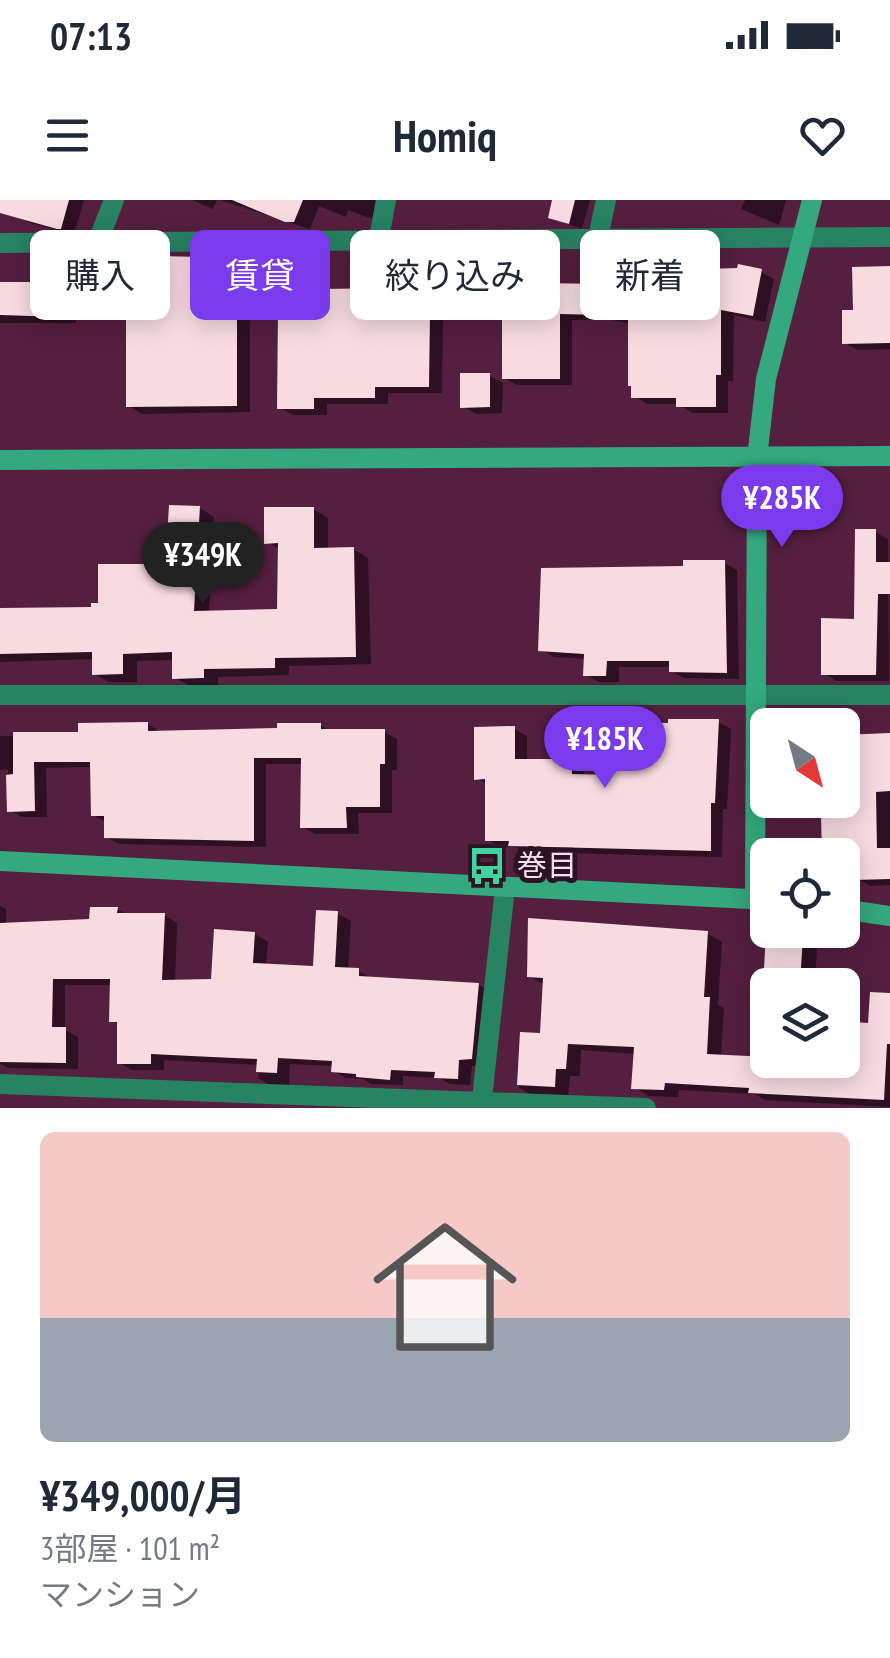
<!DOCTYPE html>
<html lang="ja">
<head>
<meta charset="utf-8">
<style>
	body { margin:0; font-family:"PT Sans Narrow","Noto Sans JP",sans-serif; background:#f6f6f7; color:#1f2937; height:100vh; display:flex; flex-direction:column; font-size:38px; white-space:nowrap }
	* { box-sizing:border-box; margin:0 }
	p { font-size:32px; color:#747a83 }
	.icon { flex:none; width:55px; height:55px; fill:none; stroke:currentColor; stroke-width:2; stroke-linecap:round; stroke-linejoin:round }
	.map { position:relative; height:908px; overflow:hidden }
	.details { display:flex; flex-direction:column; background:#fff; flex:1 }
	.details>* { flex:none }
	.banner { position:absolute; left:30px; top:30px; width:830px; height:90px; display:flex; gap:20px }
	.needle { width:65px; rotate:144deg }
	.controls { position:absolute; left:750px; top:508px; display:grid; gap:20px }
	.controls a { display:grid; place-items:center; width:110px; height:110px; border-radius:15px; background:#fff; box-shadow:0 5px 25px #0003; font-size:50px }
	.price { position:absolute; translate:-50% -85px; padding:0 22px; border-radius:35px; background:#7c3aed; color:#fff; font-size:32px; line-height:65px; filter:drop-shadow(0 2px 5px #0008) }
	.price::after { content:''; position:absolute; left:50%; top:60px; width:30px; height:22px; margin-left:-15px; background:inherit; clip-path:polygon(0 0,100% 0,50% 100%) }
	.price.active { background:#222; color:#fff }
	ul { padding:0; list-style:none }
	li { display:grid; align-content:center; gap:20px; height:530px; padding:0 40px }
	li+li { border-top:2px solid #e0e1e3 }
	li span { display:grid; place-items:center; height:310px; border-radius:15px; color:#555 }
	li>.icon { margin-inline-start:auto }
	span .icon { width:180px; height:180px; fill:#fffc; stroke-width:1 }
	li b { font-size:42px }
	.pill { padding:0 35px; border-radius:15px; background:#fff; box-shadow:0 5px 25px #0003; font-size:35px; line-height:90px }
	.pill.active { background:#7c3aed; color:#fff }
	.status { display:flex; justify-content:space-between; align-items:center; height:70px; padding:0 50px; background:#fff; direction:ltr }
	.status svg { height:28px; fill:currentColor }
	header { display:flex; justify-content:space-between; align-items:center; height:130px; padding:0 40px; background:#fff; font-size:45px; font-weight:600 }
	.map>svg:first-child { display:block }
	.shadow { fill:#0007 }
	.building { fill:#f7dbe0 }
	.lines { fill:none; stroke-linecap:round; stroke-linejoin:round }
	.street { stroke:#288363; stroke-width:20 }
	.secondary { stroke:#34a87f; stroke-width:20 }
	.labels { text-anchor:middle; stroke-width:10; stroke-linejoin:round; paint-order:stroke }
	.poi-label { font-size:30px; fill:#fcdfee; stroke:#2c1422; text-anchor:start }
</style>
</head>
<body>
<div class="status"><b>07:13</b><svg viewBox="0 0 49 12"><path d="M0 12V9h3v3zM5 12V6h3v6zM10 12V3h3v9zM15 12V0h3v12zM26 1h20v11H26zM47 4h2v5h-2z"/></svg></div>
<header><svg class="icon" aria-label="menu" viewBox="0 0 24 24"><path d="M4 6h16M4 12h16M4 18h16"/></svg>Homiq<svg class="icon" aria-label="heart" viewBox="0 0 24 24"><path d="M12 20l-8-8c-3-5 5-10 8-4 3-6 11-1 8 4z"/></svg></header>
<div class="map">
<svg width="890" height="908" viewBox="0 0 890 908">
	<rect width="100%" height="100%" fill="#551f40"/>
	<path class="shadow" d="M0 0H84L74 34 30 23 0 6Z
		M192 0H217L213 9Z
		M220 0H383L375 20 348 10 346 17 319 6 310 29Z
		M555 0H590L582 29 550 17Z
		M745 0H786L779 25 741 9Z
		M247 61 257 66H273L287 74V84H317L330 92H492L486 120H443L442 193H388V204H327V215H293L279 207 280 116H250V212L142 214 129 206V118H76V123H0V84L160 81Z
		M890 68V149L858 150 845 143 856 112Z
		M761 72 774 79 765 122 734 115 733 181H728V213H692L679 204H647L634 196 631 124 612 120H572V185H517L504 178V106L605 86Z
		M490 176 503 183 502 213 476 214 463 206Z
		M200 308 214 317 209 413 280 412 281 350 267 342 313 309 328 318V350L353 349 368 358 371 464 289 466V475L218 477V486H190L175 478V460L137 461V482H109L94 474V459L0 462V411L93 409 155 367 170 342Z
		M875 332 888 339 889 481H836L824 473 856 421Z
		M724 363 737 370 739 479 684 478 671 471V467H619V482H599L586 475V459L554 457 541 449 685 369Z
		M718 522 731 529 727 609H723L722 657 524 652 515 647H500L488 640V585L476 578 514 529 527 536V562L571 561 584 568V577H616Z
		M147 524 160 531H279L320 525 332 532H384L397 539V570H392V613H358L359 634H315L302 627 303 564H266V647L119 644 106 637V622L93 615V567L46 568 47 617H22L9 610 8 569 0 570V536L80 534Z
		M890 536V685L870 686 857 678V671H842V655H825L823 600H842Z
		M0 706 6 709V725L92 722 117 709 128 715H164L177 723 175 782H213L255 734 268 742 266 766 315 768 338 714 351 721 348 770 359 771 373 779 479 785 492 792 485 865 472 866 470 885 450 884 440 878 403 876V885L371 884 364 879 346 878 333 871 334 866 290 864 289 886H271L258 878 259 865 164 860V870H132L119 863 120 825 112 821V785H65V830L78 837V869L8 868 0 864Z
		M708 734 722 742 718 805 724 808 721 857 761 858 769 736 803 738 817 746 815 785H768V860H842L890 796V907L765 900 755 894 679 890 678 897 648 896 634 887 636 854 581 850 580 876H570L568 898 534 896 519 888 522 834 542 836 545 785 529 776Z"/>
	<path class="building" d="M0 0H69L61 29H57L0 13Z
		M232 0H303L294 22H285Z
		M552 0H575L569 24 548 18Z
		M158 56 248 58V64H274V82H318V89L397 88 398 81 602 84V79H670V70L737 68 738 64 762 69 753 116 721 110V175H716V207H676V198H631V186H628V118H602V115L560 114V179H502V114L430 113 429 187H375V198H314V209H277L278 110H237V206L126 207V112H63V117L0 115V82H35V77L59 76 158 79Z
		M890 66V143L842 144V110H853L852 67Z
		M460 173H490V207L460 208Z
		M169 305 200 306 194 411 277 409 278 343 264 344V307H314V348L354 347 356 457 275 458V468L204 469V478L172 479V452L123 454V474L92 475V452L0 454V408L91 407V403H98V364H152L153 338 167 339Z
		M855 329H876V362H890V394H878L876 475H821V418L854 419Z
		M683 360H725L727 473 669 472V461H607L606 476H583L584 454 538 451 541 368 683 366Z
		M668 519H719L715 603H711V651L508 646 509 641H485V579L474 580V527L515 526V559H572V574L614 575V562H622L623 522 668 523Z
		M148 522V531L277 528V523H321V529H385V564H380V607H346L347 628H300L301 558H254V641L104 638V616H91L90 562H34L35 611 7 612 6 575 13 574V532H78V523Z
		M890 533V591L876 592 877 648H890V679L855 680 854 655H822L821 617 842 616V535Z
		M90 707H118L117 713H165L162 780 211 779 214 729 255 732 253 763 313 766 316 710 338 711 335 767 359 768V776L479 783 472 859 459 860 458 879 434 878 435 872 391 870 390 880 356 877V874L331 872 332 861 278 858 277 873 256 872 257 859 212 857 151 854V864H117V822H109L110 779H53L52 827H66V863L0 862V723L89 719Z
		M528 718 708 731 704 797H710L707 854 768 857V860L842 861V821L868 823 870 792 890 793V844H887L884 900 748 893 749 888 665 883 664 890 631 889 634 847 568 844 566 869H556L555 887 517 885 520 832 540 833 543 778 527 777Z
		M766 733 803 735 800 785H763Z"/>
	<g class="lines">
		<path class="street" d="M379 38 386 0
			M598 38 606 0
			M98 41 114 0
			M0 43 890 37
			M0 495H890
			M0 884 646 908
			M481 908 505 688"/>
		<path class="secondary" d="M0 260 890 256
			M0 661 768 700
			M755 699 757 258 766 179 812 0
			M842 709 890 716"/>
	</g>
	<defs>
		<g id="bus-bare" transform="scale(3)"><path d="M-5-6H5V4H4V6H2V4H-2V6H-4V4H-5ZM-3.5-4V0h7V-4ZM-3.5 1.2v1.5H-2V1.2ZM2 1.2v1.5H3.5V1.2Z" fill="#41d4a1" stroke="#2c1422" stroke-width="2.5" paint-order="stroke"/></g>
	</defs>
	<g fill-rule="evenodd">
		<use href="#bus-bare" x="487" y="666"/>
	</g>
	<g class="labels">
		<g class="poi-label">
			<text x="517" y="676">巻目</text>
		</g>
	</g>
</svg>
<div class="controls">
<a><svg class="needle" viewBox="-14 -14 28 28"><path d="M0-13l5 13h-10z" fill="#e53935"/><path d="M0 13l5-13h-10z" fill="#747a83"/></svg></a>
<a><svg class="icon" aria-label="locate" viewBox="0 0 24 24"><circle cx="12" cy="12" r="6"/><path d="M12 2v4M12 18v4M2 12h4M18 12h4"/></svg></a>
<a><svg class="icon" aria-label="layers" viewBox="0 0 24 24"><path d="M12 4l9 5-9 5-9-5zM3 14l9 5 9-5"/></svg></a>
</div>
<b class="price" style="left:782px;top:350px">¥285K</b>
<b class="price active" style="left:203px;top:407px">¥349K</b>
<b class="price" style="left:605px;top:591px">¥185K</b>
<div class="banner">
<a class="pill">購入</a>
<a class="pill active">賃貸</a>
<a class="pill">絞り込み</a>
<a class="pill">新着</a>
</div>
</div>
<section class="details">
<ul>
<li><span style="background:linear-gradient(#f6c9c9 60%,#9aa5b1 0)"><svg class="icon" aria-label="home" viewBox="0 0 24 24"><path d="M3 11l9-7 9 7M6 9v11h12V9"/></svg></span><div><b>¥349,000/月</b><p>3部屋 · 101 m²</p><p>マンション</p></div></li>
</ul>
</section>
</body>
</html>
